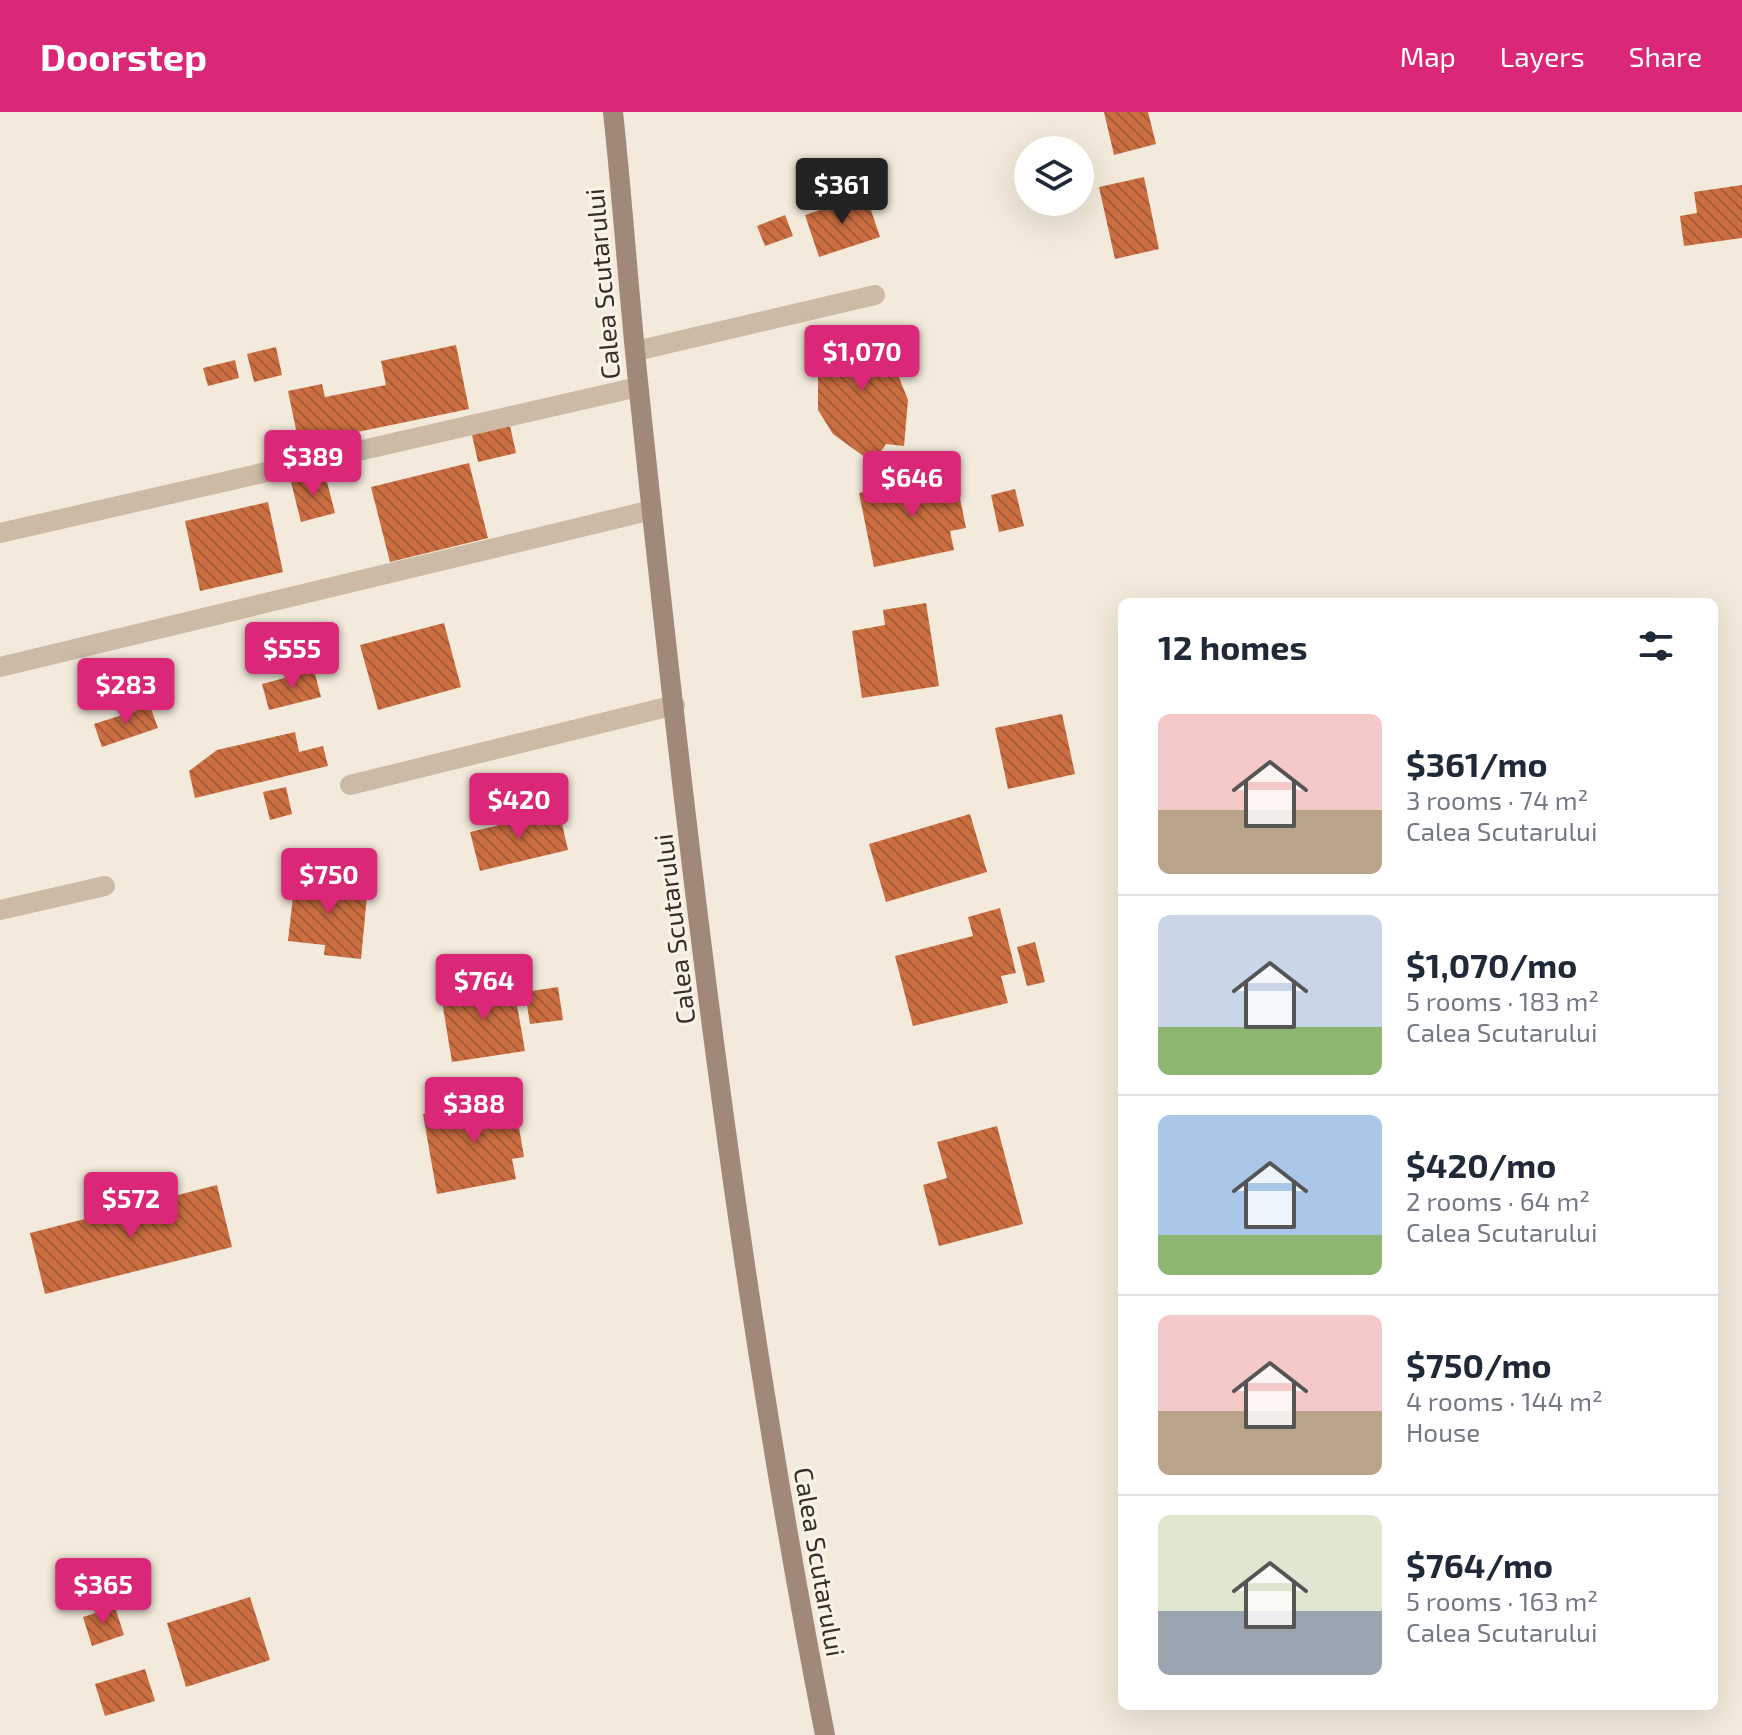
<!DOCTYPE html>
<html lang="en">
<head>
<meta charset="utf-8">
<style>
	body { margin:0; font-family:"Exo 2",sans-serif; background:#f6f6f7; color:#1f2937; height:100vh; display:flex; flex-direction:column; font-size:30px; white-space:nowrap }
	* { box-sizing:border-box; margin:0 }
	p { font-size:26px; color:#747a83 }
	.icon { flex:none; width:44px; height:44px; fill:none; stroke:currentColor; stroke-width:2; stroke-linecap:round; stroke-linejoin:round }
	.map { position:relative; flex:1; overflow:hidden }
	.details { position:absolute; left:1118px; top:486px; width:600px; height:1112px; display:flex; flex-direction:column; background:#fff; border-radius:12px; box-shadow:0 8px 32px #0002 }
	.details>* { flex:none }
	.fabs { position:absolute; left:1014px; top:24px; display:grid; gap:16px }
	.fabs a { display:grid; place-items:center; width:80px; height:80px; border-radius:50%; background:#fff; box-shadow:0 8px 32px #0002; font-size:40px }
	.price { position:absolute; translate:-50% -68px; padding:0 18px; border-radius:8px; background:#db2777; color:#fff; font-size:26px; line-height:52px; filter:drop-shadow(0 2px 4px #0008) }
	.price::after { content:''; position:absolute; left:50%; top:48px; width:24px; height:18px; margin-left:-12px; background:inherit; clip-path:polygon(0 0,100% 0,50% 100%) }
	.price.active { background:#222; color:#fff }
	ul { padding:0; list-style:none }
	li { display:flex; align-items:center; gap:24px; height:200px; padding:0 40px }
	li+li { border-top:2px solid #e0e1e3 }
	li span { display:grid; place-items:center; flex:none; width:224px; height:160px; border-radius:12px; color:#555 }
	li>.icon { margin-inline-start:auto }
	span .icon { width:96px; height:96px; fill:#fffc; stroke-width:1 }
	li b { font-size:34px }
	h2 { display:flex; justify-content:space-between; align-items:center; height:96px; padding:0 40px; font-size:34px }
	header { display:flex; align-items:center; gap:48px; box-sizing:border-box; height:112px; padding:0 40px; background:#db2777; color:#fff }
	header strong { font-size:38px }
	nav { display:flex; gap:44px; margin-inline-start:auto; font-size:28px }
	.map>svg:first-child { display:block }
	.building { fill:url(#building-back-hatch) }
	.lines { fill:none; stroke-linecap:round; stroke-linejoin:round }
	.minor { stroke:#ccbaa6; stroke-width:20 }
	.secondary { stroke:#a08978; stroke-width:20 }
	.labels { text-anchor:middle; stroke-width:6; stroke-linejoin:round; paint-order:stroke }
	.street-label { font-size:26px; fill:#382e27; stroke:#faf3e8 }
</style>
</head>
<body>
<header>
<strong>Doorstep</strong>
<nav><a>Map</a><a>Layers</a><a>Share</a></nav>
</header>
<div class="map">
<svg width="1742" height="1623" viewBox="0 0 1742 1623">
	<defs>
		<pattern id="building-back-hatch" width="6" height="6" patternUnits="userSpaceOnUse" patternTransform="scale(2)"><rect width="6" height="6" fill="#cb6e41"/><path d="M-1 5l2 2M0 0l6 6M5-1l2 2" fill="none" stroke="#a65b36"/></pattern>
	</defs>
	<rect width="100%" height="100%" fill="#f3eadb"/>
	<path class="building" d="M1104 0H1148L1156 32 1114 43Z
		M1144 65 1159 137 1115 147 1099 75Z
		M1742 73V126L1684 134 1680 104 1697 101 1694 80Z
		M866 83 880 125 819 145 805 103Z
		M785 103 793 124 765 134 757 114Z
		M834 213 885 230 908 288 904 334 886 332 873 351 833 322 818 298V261Z
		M456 233 469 297 299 332 288 279 322 272 325 285 386 273 381 249Z
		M276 235 282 263 254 270 247 242Z
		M235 248 239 266 208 274 203 256Z
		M510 314 516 341 478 350 472 323Z
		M469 351 488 426 390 450 371 375Z
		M955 361 966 416 950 419 954 438 874 455 859 381Z
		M325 362 335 401 301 410 291 370Z
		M1015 377 1024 414 999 420 991 383Z
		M268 390 283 460 200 479 185 409Z
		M926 491 939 574 862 586 852 519 885 513 883 498Z
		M444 511 461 575 378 598 360 533Z
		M314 558 321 585 269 598 262 572Z
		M150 594 158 616 102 635 94 612Z
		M1062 602 1075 662 1008 677 995 616Z
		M295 620 299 640 323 634 328 654 195 686 189 659 217 638Z
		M286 675 292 702 270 708 263 680Z
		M559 699 568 738 480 759 470 720Z
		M970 702 987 760 886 790 869 732Z
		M295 766 368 773 361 847 324 843 325 833 288 829Z
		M1000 796 1016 861 1001 864 1008 891 913 914 895 844 973 824 968 805Z
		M1035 830 1045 870 1027 874 1017 835Z
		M512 864 525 939 452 950 442 889 478 882 476 871Z
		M558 875 563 908 530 912 525 880Z
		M514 986 524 1045 512 1047 516 1067 437 1082 423 1002Z
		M997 1014 1023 1112 939 1134 923 1073 947 1066 937 1030Z
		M217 1073 232 1135 45 1182 30 1121Z
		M250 1485 270 1548 186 1575 167 1511Z
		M115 1495 124 1523 92 1534 83 1505Z
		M145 1557 155 1589 105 1604 95 1572Z"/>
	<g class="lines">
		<path class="minor" d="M636 239 875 183
			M0 421 638 275
			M0 555 652 398
			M350 673 675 593
			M0 798 105 774"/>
		<path class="secondary" d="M613 0C623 93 629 186 639 279 686 728 738 1179 825 1623"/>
	</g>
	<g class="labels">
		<g class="street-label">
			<text transform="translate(603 172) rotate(-95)" y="9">Calea Scutarului</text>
			<text transform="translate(675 817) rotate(-97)" y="9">Calea Scutarului</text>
			<text transform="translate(819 1450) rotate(80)" y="9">Calea Scutarului</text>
		</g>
	</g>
</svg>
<div class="fabs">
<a><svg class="icon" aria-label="layers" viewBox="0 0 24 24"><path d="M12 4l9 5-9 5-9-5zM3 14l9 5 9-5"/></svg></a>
</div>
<b class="price active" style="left:842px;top:114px">$361</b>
<b class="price" style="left:862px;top:281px">$1,070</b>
<b class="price" style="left:313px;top:386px">$389</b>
<b class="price" style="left:912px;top:407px">$646</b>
<b class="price" style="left:292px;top:578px">$555</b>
<b class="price" style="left:126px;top:614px">$283</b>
<b class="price" style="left:519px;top:729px">$420</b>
<b class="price" style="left:329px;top:804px">$750</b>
<b class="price" style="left:484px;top:910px">$764</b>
<b class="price" style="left:474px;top:1033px">$388</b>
<b class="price" style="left:131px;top:1128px">$572</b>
<b class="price" style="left:103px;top:1514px">$365</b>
<section class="details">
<h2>12 homes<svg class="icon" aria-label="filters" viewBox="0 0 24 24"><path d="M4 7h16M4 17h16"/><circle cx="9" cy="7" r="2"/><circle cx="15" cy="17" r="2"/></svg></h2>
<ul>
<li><span style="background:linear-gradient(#f6c9c9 60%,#b9a48a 0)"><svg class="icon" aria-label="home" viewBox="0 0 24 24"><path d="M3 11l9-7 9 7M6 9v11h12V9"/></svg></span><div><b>$361/mo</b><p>3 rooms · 74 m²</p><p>Calea Scutarului</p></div></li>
<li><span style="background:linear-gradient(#c9d6e8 70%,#8fb573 0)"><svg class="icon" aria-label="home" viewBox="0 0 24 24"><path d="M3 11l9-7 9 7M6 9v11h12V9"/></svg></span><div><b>$1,070/mo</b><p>5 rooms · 183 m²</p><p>Calea Scutarului</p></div></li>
<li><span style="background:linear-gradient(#a9c7e8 75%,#8fb573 0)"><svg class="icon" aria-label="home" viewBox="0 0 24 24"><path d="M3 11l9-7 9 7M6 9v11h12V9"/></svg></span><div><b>$420/mo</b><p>2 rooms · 64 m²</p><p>Calea Scutarului</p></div></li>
<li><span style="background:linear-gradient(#f6c9c9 60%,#b9a48a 0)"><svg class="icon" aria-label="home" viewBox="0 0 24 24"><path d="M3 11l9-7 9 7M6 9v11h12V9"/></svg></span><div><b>$750/mo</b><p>4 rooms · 144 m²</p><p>House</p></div></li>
<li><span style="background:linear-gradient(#dfe7d0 60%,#9aa5b1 0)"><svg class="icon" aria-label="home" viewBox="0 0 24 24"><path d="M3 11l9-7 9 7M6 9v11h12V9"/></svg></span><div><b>$764/mo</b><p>5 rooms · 163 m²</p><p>Calea Scutarului</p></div></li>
</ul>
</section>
</div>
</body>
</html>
